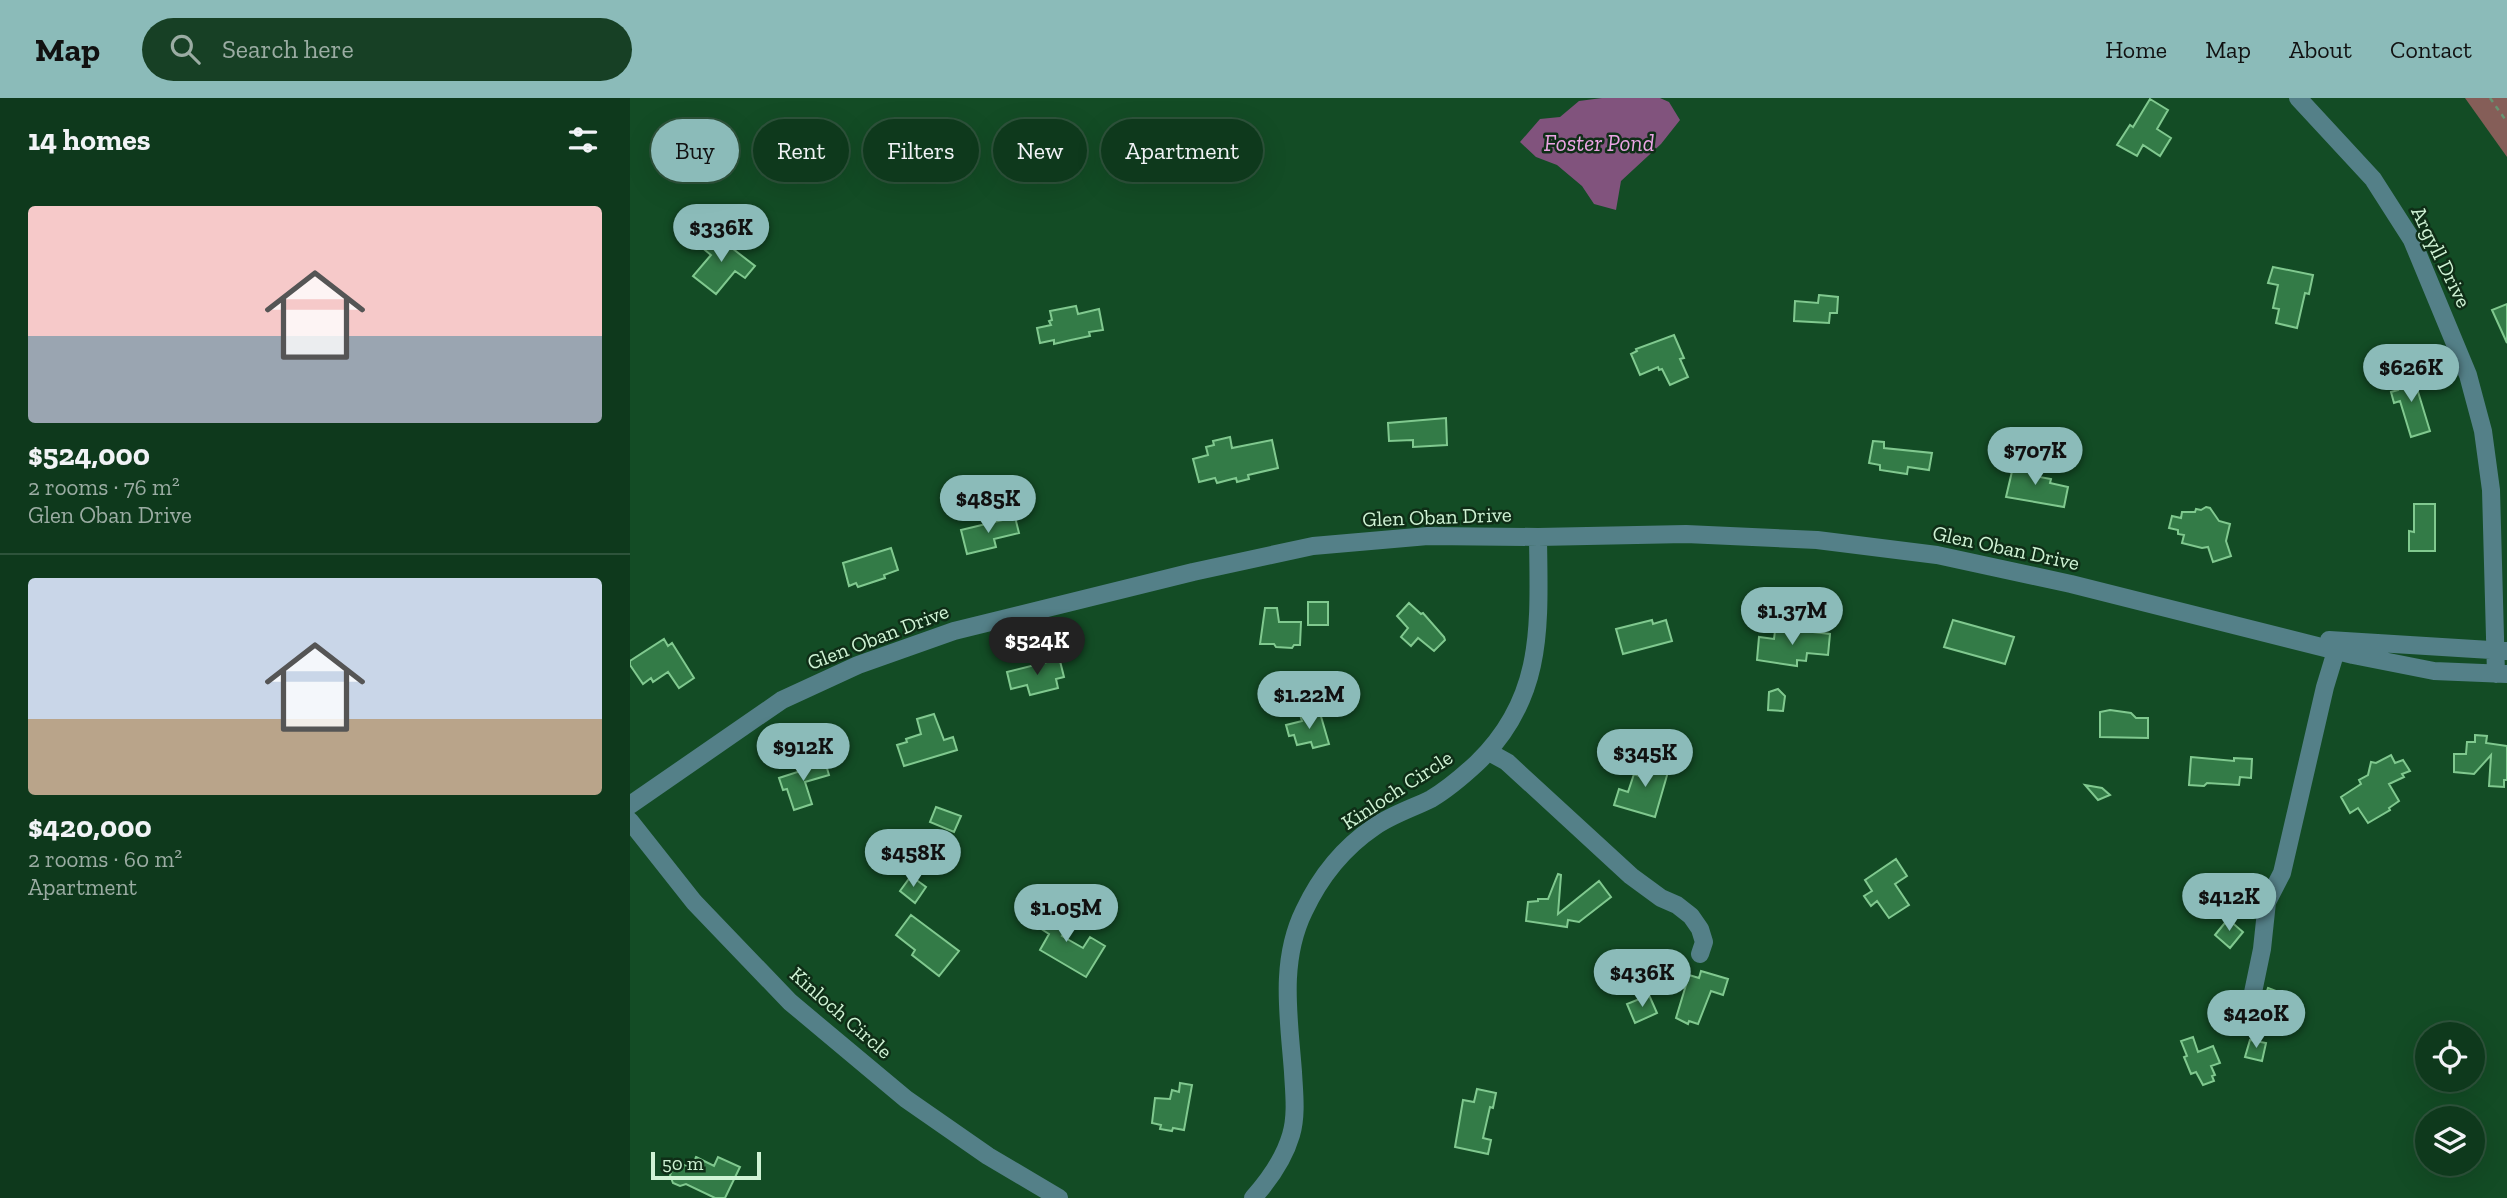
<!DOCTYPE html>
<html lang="en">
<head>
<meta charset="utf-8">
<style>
	body { margin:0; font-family:"Zilla Slab",serif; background:#174025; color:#f1f3f6; height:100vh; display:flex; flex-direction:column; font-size:26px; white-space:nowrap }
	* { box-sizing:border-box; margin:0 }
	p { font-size:23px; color:#9baca3 }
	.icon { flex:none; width:38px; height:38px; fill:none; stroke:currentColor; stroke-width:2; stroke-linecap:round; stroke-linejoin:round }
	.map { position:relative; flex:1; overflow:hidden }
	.panel { display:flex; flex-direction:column; background:#0e391c; width:630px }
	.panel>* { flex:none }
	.banner { position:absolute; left:21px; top:21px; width:665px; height:63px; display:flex; gap:14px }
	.fabs { position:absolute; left:1785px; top:924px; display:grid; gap:14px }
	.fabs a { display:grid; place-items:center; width:70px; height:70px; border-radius:50%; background:#0e391c; box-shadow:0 7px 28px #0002,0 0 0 2px #2e533b; font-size:35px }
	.scale { position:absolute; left:21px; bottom:18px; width:110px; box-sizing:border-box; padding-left:7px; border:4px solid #d0f3d5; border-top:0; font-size:19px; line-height:24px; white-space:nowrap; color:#d0f3d5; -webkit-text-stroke:5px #0f2e17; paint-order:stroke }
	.price { position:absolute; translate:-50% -60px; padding:0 16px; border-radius:24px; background:#8bbbb9; color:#111; font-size:23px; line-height:46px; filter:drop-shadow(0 2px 4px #0008) }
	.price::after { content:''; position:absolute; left:50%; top:42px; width:21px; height:16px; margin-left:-10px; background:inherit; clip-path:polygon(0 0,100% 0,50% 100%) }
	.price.current { background:#222; color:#fff }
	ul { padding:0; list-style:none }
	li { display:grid; align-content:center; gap:14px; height:371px; padding:0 28px }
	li+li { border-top:2px solid #2e533b }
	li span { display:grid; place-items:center; height:217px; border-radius:7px; color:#555 }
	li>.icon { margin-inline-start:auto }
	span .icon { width:126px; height:126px; fill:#fffc; stroke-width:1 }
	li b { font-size:30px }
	h2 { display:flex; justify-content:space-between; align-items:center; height:84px; padding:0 28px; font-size:30px }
	.chip { padding:0 24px; border-radius:32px; background:#0e391c; box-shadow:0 7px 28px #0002,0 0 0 2px #2e533b; font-size:24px; line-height:63px }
	.chip.current { background:#8bbbb9; color:#111 }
	header { display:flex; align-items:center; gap:42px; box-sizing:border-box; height:98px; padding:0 35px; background:#8bbbb9; color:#111 }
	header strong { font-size:33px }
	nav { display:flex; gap:38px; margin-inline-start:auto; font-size:24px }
	.search { width:490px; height:63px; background:#174025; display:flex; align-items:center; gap:18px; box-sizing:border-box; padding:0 24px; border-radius:38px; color:#9baca3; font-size:26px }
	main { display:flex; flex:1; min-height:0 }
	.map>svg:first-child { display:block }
	.green { fill:#855e58 }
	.water { fill:#81537d }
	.building { fill:#337b47; stroke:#80c98f; stroke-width:2 }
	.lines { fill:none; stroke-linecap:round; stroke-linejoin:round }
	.path { stroke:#669572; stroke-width:2.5; stroke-dasharray:5 5; stroke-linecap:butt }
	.minor { stroke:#548088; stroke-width:18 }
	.labels { text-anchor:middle; stroke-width:5; stroke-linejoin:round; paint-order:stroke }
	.street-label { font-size:21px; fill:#d0f3d5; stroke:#0f2e17 }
	.water-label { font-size:23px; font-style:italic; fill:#eba5e4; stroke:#0f2e17 }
</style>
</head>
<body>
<header>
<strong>Map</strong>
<div class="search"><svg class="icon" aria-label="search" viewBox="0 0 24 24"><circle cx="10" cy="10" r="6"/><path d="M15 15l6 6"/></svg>Search here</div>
<nav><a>Home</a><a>Map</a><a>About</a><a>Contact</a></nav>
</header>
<main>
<section class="panel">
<h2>14 homes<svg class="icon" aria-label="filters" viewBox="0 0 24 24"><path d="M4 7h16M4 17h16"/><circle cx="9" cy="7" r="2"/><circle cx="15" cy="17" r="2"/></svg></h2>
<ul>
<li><span style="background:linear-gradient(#f6c9c9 60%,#9aa5b1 0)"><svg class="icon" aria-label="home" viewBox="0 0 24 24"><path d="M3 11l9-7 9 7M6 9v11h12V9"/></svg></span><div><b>$524,000</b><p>2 rooms · 76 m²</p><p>Glen Oban Drive</p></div></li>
<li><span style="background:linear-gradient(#c9d6e8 65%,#b9a48a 0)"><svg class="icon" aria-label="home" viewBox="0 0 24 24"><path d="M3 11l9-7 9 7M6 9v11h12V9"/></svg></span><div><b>$420,000</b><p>2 rooms · 60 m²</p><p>Apartment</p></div></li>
</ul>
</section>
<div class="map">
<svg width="1877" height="1100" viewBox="0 0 1877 1100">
	<rect width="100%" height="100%" fill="#134c25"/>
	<path class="green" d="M1835 0H1877V59Z"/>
	<path class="water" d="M972 0H1030L1039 4 1050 22 1031 46 991 83 986 112 964 106 952 88 927 67 906 59 890 44 910 21 930 19 949 3Z"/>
	<path class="building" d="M1520 1 1538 12 1527 31 1541 40 1530 58 1513 47 1507 58 1487 47 1500 27 1503 29Z
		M80 133 125 168 115 180 105 173 86 196 63 178 81 157 69 147Z
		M1643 169 1683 177 1679 196 1675 195 1667 230 1646 225 1649 211 1643 210 1648 187 1638 185Z
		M1189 197 1208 199 1207 215H1200L1199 225 1164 223 1165 203 1188 205Z
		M1877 206V245L1862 212Z
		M446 208 448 216 469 211 473 232 459 234 460 238 441 242 424 246V242L410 245 407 230 421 227 419 223 422 222 420 213Z
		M1044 237 1054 260 1050 261 1058 279 1040 287 1032 271 1029 272 1028 269 1010 277 1001 256 1007 253 1006 251Z
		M1782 274 1800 333 1781 339 1770 303 1764 305 1761 294 1768 292 1764 279Z
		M816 320 817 347 783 349V342L759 343 758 325Z
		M600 339 602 350 642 342 648 370 618 377 619 381 607 384 606 380 587 385 585 380 569 384 563 361 578 357 576 349 584 347 583 343Z
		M1243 343 1254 344V350L1302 355 1299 372 1278 369 1277 376 1250 372V367L1239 365Z
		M1384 365 1406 369 1404 378 1421 381 1420 385 1438 389 1434 409 1376 399Z
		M1784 406H1805V453H1779V433L1784 434Z
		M1576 409 1580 410 1589 423 1600 426 1596 443 1601 458 1583 464 1578 449 1572 450 1552 445 1554 437 1548 436V432L1539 430 1542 418 1551 420 1552 414H1565L1566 411 1571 412Z
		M385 419 389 435 364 441 366 449 337 456 331 432Z
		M261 450 268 472 254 477 255 480 228 489 226 485 219 488 213 465Z
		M678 504H698V527H678Z
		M779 505 791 516 793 515 814 539 815 542 804 553 788 540 781 548 771 539 778 530 767 518Z
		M635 510H647L649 524H671L670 547H664L662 550 646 549 644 546H630Z
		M1022 522 1023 526 1036 522 1042 543 993 556 986 531Z
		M1323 522 1384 539 1375 566 1314 549Z
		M1157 531 1200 536 1198 557 1177 555 1176 563 1167 562V568L1127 562 1129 539 1144 541 1145 533 1157 534Z
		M34 541 38 548 42 545 64 580 49 590 38 574 23 584 21 580 13 586 0 567V563Z
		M430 563 434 579 426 581 428 590 400 597 397 587 381 591 377 574 417 564Z
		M1148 591 1155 598 1153 613 1138 612 1139 594Z
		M1480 612 1501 615 1506 620H1518V640L1470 639V614Z
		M690 615 699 646 683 650 681 644 667 647 664 637 659 638 656 627 672 623 671 620Z
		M304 616 314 642 323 639 327 652 274 668 267 647 277 644 276 641 291 636 287 621Z
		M1845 637 1857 638 1856 645 1877 648V682H1874V689L1859 688 1861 657 1844 676 1824 674V656H1836L1837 644H1845Z
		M1761 657 1765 665 1773 662 1780 673 1772 676 1774 679 1759 686 1769 703 1759 710 1760 712 1738 725 1728 710 1720 715 1711 699 1731 686 1729 682 1738 677 1741 664 1746 665Z
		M1015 659 1040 667 1025 719 984 707 989 691 998 694 1004 676 1009 678Z
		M1561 659 1604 663V660L1622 661 1621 680 1610 679 1609 687 1577 685 1574 688 1559 687Z
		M194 660 199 677 175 684 182 706 164 712 157 691 153 692 149 680 180 670 178 665Z
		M1455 687 1472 690 1480 697 1468 702Z
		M306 709 331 718 324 734 300 724Z
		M1266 761 1277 778 1265 786 1279 807 1259 820 1247 803 1241 808 1234 798 1242 793 1235 782Z
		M928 776 931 777 928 816 969 783 981 799 949 824 938 822 937 829 896 823 898 804 908 803V801H918Z
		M281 778 296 789 285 805 270 793Z
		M408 808 439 827 432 838 453 850 460 839 475 848 456 879 410 852 419 836 399 823Z
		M281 817 329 853 309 878 282 857 285 852 266 837Z
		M1598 821 1613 834 1600 850 1585 837Z
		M1071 873 1098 881 1093 897 1081 893 1068 926 1059 923 1058 926 1046 920 1059 877 1069 880Z
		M1638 890 1654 896 1644 923 1628 918Z
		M1019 897 1027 915 1005 925 997 906Z
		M1563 939 1568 954 1583 948 1590 965 1581 968 1585 977 1582 978 1584 983 1573 987 1566 974 1561 976 1554 959 1557 958 1551 943Z
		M1620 942 1636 945 1632 963 1615 959Z
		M550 985 562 987 554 1032 543 1030 542 1033 530 1031 531 1027 522 1025 525 1000 540 1001 542 992 549 994Z
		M847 991 866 995 863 1010 860 1009 853 1040 861 1042 858 1056 825 1049 833 1002 844 1004Z
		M66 1059 84 1068 88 1059 110 1069 95 1100H85L56 1086 50 1088 43 1085 40 1077 44 1068 52 1066 61 1070Z"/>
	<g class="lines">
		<path class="path" d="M1860 0 1877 24"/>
		<path class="minor" d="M1668 0 1743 81 1782 142 1838 277 1853 333 1861 392 1866 576
			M1699 542 1877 553
			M859 654 877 664 1001 778 1031 800 1047 807 1061 818 1070 831 1074 844 1070 856
			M0 707 152 602 228 567 324 533 563 474 683 448 798 438 908 439 1056 436 1187 442 1307 457 1441 486 1723 557 1804 573 1877 576
			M0 723 64 804 160 904 276 1001 358 1058 429 1100
			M1621 904 1632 851 1637 804 1652 775 1695 589 1709 543
			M623 1100C640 1081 654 1061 661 1037 667 1017 664 994 663 974 659 920 649 864 674 813 690 779 713 750 744 729 761 717 783 710 801 701 818 691 833 678 847 665 915 599 909 527 908 439"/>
	</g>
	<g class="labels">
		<g class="street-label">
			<text transform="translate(1811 159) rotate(64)" y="7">Argyll Drive</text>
			<text transform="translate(807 419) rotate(-2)" y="7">Glen Oban Drive</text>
			<text transform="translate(1376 450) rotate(12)" y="7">Glen Oban Drive</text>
			<text transform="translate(248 539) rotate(-21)" y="7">Glen Oban Drive</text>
			<text transform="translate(767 692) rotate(-33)" y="7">Kinloch Circle</text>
			<text transform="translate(211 915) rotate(41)" y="7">Kinloch Circle</text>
		</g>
		<g class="water-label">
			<text x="969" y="53">Foster Pond</text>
		</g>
	</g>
</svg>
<div class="fabs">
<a><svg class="icon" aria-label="locate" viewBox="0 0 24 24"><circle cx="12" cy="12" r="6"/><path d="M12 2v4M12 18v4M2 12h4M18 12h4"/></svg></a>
<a><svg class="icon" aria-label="layers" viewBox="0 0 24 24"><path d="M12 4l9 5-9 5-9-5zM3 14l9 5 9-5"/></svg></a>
</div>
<div class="scale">50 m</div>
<b class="price" style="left:91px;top:166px">$336K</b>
<b class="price" style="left:1781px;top:306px">$626K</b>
<b class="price" style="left:1405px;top:389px">$707K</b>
<b class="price" style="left:358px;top:437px">$485K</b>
<b class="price" style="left:1162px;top:549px">$1.37M</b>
<b class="price current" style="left:407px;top:579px">$524K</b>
<b class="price" style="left:679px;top:633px">$1.22M</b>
<b class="price" style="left:173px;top:685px">$912K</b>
<b class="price" style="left:1015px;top:691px">$345K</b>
<b class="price" style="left:283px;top:791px">$458K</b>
<b class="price" style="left:1599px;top:835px">$412K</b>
<b class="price" style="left:436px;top:846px">$1.05M</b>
<b class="price" style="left:1012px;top:911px">$436K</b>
<b class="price" style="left:1626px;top:952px">$420K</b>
<div class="banner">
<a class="chip current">Buy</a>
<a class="chip">Rent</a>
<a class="chip">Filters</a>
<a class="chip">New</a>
<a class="chip">Apartment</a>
</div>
</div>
</main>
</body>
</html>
